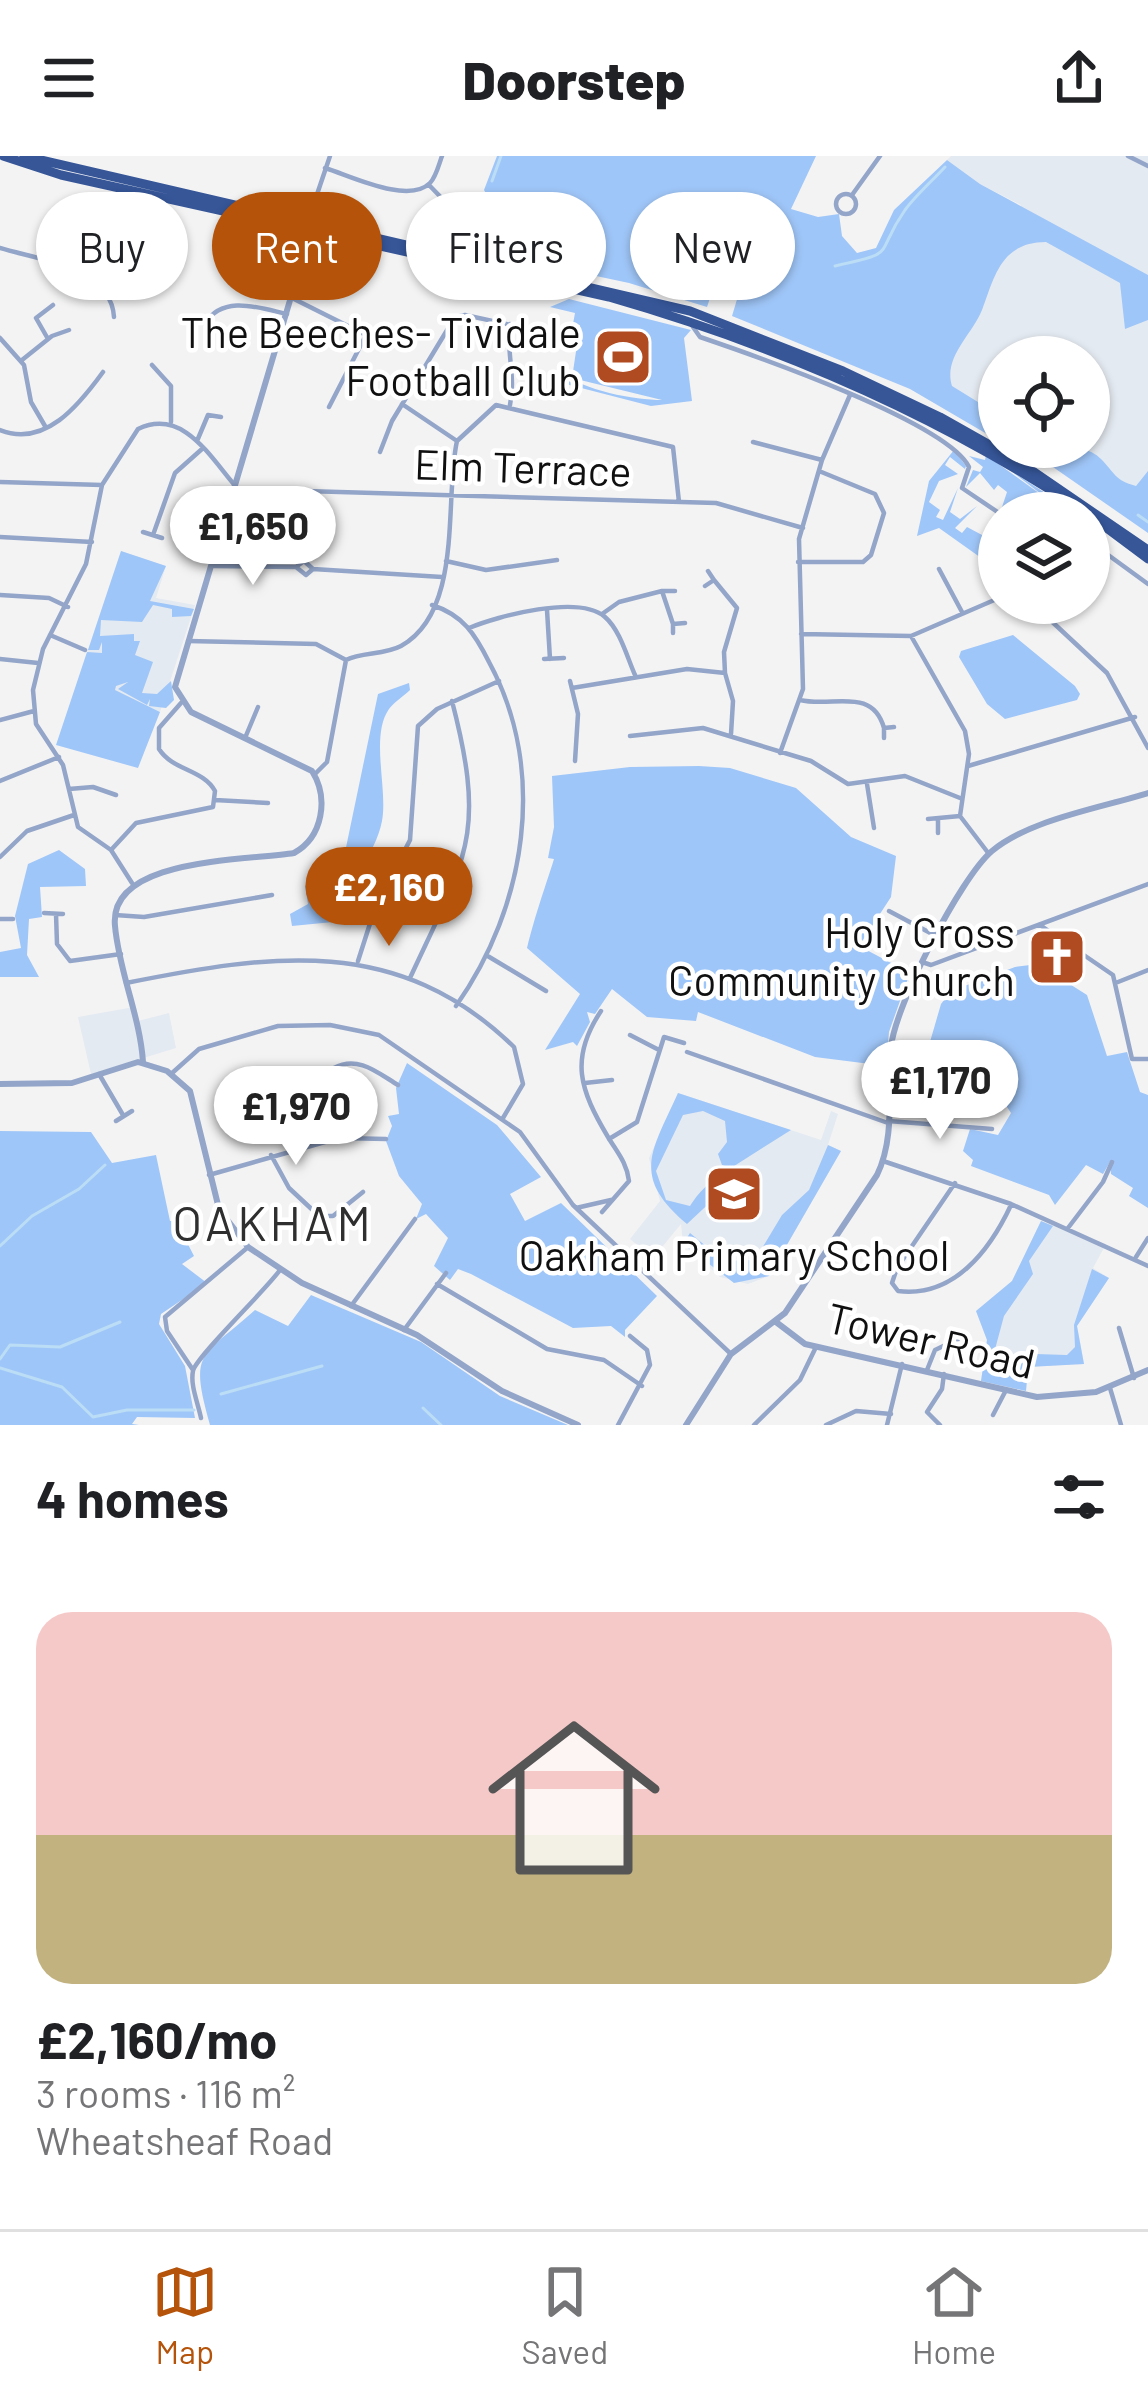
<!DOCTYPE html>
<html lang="en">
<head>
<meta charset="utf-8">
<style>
	body { margin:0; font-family:Barlow,sans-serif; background:#f6f6f6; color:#202124; height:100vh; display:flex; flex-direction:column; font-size:45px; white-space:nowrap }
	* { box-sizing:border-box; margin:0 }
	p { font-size:39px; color:#757577 }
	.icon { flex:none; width:66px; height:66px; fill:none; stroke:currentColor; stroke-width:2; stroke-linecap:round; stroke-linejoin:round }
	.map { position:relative; height:1269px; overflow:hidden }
	.panel { display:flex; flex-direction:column; background:#fff; flex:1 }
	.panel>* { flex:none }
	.guide { position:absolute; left:36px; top:36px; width:1077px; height:108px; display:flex; gap:24px }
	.controls { position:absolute; left:978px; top:180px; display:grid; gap:24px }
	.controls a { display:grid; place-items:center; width:132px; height:132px; border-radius:50%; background:#fff; box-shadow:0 3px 9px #0004; font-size:60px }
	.price { position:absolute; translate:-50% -102px; padding:0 27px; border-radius:42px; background:#fff; color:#222; font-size:39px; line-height:78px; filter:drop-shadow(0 3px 6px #0008) }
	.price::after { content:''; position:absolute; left:50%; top:72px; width:36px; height:27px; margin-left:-18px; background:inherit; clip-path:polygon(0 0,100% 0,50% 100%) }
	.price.active { background:#b45309; color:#fff }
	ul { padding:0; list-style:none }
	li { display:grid; align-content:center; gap:24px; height:636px; padding:0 36px }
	li span { display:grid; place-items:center; height:372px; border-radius:36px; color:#555 }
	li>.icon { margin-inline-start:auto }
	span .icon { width:216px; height:216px; fill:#fffc; stroke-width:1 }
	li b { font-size:51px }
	h2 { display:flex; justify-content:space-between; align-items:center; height:144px; padding:0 36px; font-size:51px }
	.chip { padding:0 42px; border-radius:54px; background:#fff; box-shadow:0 3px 9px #0004; font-size:42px; line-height:108px }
	.chip.active { background:#b45309; color:#fff }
	header { display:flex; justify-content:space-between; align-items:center; height:156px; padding:0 36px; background:#fff; font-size:54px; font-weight:800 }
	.tabs { display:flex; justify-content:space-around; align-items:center; height:168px; border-top:3px solid #e0e0e0; background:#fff; font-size:33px; color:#757577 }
	.tabs a { display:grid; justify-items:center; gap:6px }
	.tabs .active { color:#b45309 }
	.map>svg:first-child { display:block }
	.built { fill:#e4eaf1 }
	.green { fill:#9fc6f8 }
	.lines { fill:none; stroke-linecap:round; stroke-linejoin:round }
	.stream { stroke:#bbddf5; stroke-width:3 }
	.minor { stroke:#93a5c8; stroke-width:4.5 }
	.tertiary { stroke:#93a5c8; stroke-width:6 }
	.trunk { stroke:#365698; stroke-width:9 }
	.labels { text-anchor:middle; stroke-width:9; stroke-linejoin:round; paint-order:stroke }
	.poi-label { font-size:42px; fill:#101010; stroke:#fff; text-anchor:end }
	.street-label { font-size:42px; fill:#101010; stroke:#fff }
	.quarter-label { font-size:48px; letter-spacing:3px; fill:#2f2f30; stroke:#fff }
</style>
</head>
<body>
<header><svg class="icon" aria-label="menu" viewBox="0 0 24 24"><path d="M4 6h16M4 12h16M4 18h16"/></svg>Doorstep<svg class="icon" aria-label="share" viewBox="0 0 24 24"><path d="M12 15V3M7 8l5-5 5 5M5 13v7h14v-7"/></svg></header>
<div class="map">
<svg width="1148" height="1269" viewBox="0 0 1148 1269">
	<rect width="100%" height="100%" fill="#f3f3f4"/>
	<path class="built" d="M951 0H1148V361L1045 291H1089V201H999V264L913 229 1021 49 980 28 947 4Z
		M121 395 166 410 156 442 195 449 160 556 80 518Z
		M134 851 138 865 169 857 176 892 91 918 78 861Z
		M678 937 821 984 831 955 838 958 828 989 841 995 769 1120 748 1128 720 1121 683 1088 681 1068 653 1102 630 1083 660 1045 649 1002Z
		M1041 1065 1106 1088 1093 1112 1109 1122 1077 1170 1084 1208 1028 1211 1026 1235 981 1225 987 1184 976 1155 1012 1125Z"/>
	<path class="green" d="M497 0H816L791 53 818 61 839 58 842 80 857 97 876 92 894 54 947 4 980 28 1148 119V164L1125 173 1120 127 1046 86C1000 86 994 123 982 154 972 179 943 201 952 230L999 259 992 281 910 233 732 160 744 120 720 112 707 151 629 127 470 93 489 43 484 34Z
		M569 143 691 174 684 182 692 245 651 250 558 226 560 215C583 235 635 244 662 244L572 222 580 169 573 168 575 157 550 151Z
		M1015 291C1039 291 1083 284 1101 303 1115 317 1114 324 1136 330L1148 315V377L1040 302Z
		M954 294 966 310 965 313 950 301 945 309 958 318 939 325 929 346 940 354 936 361 943 364 958 332 950 356 960 363 977 350 955 372 962 377 967 371 999 388V403L984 404 939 372 917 380 929 325Z
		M986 299 1054 348 1010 314 1059 346 1057 350 1017 345 1001 354 1007 336 998 329 994 334 980 317 966 331 973 314 980 316 983 311 969 300 985 304Z
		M121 395 166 410 150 445 194 453 191 460 172 461V453L153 449 142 466 101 464 100 480 134 478V485H140L135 499 153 506 142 537 157 538 171 525 174 544 166 552 149 550 150 543 147 549 118 533 128 526 116 530 115 534 160 556 138 612 56 589 87 496 102 497V486L99 494H88Z
		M1013 479 1075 530 1080 538 1077 544 1005 563 987 548 959 501 961 495Z
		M409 527 410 534C404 540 394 546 389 553 370 580 388 633 382 665 375 701 344 731 333 766L292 770 290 758 308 748 305 730 330 723 344 701 378 538Z
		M699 610 730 612 796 632 851 681 896 700 891 741 859 790 895 809 912 811 889 876 886 910 815 901 698 856 696 865 647 861 612 833 595 858 587 856 590 866 577 890 573 886 545 894 580 838 527 792C536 756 544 735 554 703L548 702 554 671 552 620 630 611Z
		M59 694 85 713 86 730 40 731 42 761 29 763 27 799 39 821H0V796L21 792 15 760 28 708Z
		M1038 808 1087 839 1107 900 1127 896 1140 936 1148 939V1052L1129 1040 1133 1032 1111 1018 1110 1006 1103 1018 1086 1009 1055 1049 1049 1039 971 1010 973 1004 963 995 970 973 998 979 1011 957 1007 951 937 941V905L925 903 941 848 951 835 1015 811Z
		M407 907 497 969 541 1021 510 1038 525 1065 561 1047 657 1140 625 1174V1181L611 1170 573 1172 471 1118 458 1113 450 1124 434 1110 448 1082 426 1058 416 1063 422 1048 399 1020 386 985 392 970 388 960 399 958 396 932Z
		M678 937 791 974 731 1012 722 1009 718 998 727 986 725 965 703 955 683 959 656 1015 666 1044 690 1050C705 1027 718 1017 746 1025L743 1034 717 1040 687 1068C630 1020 652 995 678 937Z
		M0 975 91 976 112 1007 156 999 170 1065H176L194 1100 182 1108 207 1127 161 1158 159 1168 185 1210 195 1262 137 1261 132 1268 139 1269H0Z
		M828 989 841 995 769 1120 734 1127 683 1088 690 1077 724 1105 755 1104 782 1059 809 1034Z
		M1041 1065 1053 1070 1029 1105 1033 1118 1004 1160 994 1197 1016 1206 1036 1198 1067 1199 1075 1191 1074 1169 1092 1113 1109 1122 1077 1170 1084 1208 1028 1211 1026 1235 981 1225 987 1184 976 1155 1012 1125Z
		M311 1139 421 1186 500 1240 568 1269H210C189 1194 200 1203 255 1154L288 1170Z"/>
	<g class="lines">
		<path class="stream" d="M492 25 501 0
			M835 110C900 96 873 100 905 54 916 39 932 25 945 11
			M1138 359 1148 366
			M0 1090 32 1060 79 1033 105 1009
			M0 1203 10 1189 60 1191 120 1166
			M0 1212 62 1231 93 1261 127 1254H194
			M221 1238 322 1210
			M423 1252 441 1269"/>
		<path class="minor" d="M1128 0 1148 10
			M325 12C349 19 408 49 430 27 436 21 439 8 442 0
			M429 29 460 61
			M836 48a10 10 0 1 1 20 0a10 10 0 1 1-20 0Z
			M852 39 880 0
			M309 62 330 0
			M0 92C39 104 111 111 114 161
			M292 142 366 179 329 251
			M205 168C222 138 260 152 287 158
			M510 168C506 197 516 219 510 249
			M693 171 700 181C753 199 947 266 969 311L962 332 999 357
			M0 182 24 209 31 246 45 270
			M48 183 36 162 53 149
			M22 204 52 180 69 174
			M152 209 171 230V266
			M402 248 457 285
			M0 274C45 292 79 249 103 216
			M197 285 208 259 221 261
			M753 286 822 304
			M380 296 392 265 455 161 465 159 544 176
			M0 326 102 329
			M1009 357 1022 348 1057 355
			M143 376 162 382
			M153 379 175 317 202 293
			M0 381 92 386
			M1089 385 1148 428
			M446 405 486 414 557 404
			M798 406H863L871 399 884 357 875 338 819 315
			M214 410 296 411 304 405 313 413 306 419 296 411
			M313 413 442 421
			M939 413 962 456
			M714 424 737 452 724 496 725 517
			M705 430 714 424 708 415
			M662 435H675
			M0 439 49 442 68 451
			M1032 447 1107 517 1148 592
			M432 449C463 459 475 478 489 506 548 615 526 751 456 850
			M547 454 550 503
			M602 458 619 446 662 435 673 468
			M469 472C498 460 579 438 605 461 620 474 627 501 635 519
			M673 477V468L685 467
			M801 478 911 480 999 442
			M50 479 85 494
			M911 480 965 575 969 598 960 660 989 698
			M188 485 316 488 346 504C362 496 384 499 401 490 464 455 444 342 457 285L496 249 673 291 679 346
			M0 503 38 507
			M544 503 564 502
			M570 525 578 558 575 605
			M572 532 687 513 725 517 733 545 731 578
			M800 544C832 552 872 530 884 572
			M0 564 34 555
			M630 580 703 572 811 605 848 628 905 620 960 642
			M245 582 258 551
			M884 582V572L894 571
			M780 597 803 533 799 383 822 304 850 239
			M968 610 1135 561
			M315 618 327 606 346 504
			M0 625 59 601
			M867 628 874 672
			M69 633 93 631 116 639
			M215 644 268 647
			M928 663 960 660
			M938 664V677
			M111 694 136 667 213 651 215 635C203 613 173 615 159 593V572L181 547
			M0 701 27 675 74 659
			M132 727 111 694 78 671 63 609 36 568 33 534 43 493 86 408 102 329 138 273C184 251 211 303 238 333L716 347 803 372
			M889 755 936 780
			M44 757 63 758
			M56 758 57 788 70 805 121 798
			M115 759 144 761 272 739
			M0 763H13
			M1040 769 1113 819 1132 903H1148
			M486 799 546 835
			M358 805 375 752 410 684 418 570 437 553 499 525
			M922 806 931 809 1148 728
			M410 822C466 701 487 680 452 545
			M1118 826 1148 814
			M126 827C271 798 398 778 514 891L523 928 503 962
			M601 855C569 903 580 934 608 981 617 996 627 1007 629 1025L602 1056
			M630 879 659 894
			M687 896 888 967
			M99 918 123 959
			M171 918 199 893 278 870 330 869 379 879 520 976 573 1049 731 1198
			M585 927 612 924
			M260 935 328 926
			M116 965 132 955
			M888 965 992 973
			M339 982 328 926 334 912C358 899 378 917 398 929
			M609 983 637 966 664 881 684 887
			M271 999 289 1032 319 1060H333L363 1036
			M883 1005 1011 1048 1148 1110
			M209 1019 339 982 386 983
			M955 1027 897 1112 892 1127 898 1135C954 1142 990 1094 1011 1049
			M576 1052 611 1044
			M1068 1072 1103 1026 1112 1006
			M1136 1101 1148 1082
			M437 1128 547 1193 604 1204 642 1230
			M351 1150 415 1063
			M1119 1172 1134 1222
			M404 1174 446 1117
			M193 1214 167 1175 165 1161 247 1092
			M927 1214 935 1194 958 1183
			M1110 1232 1121 1269
			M993 1259 1005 1236
			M201 1262C198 1247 190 1229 193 1215 195 1202 265 1135 280 1114
			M618 1269 650 1209 647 1194 630 1180
			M754 1269 800 1224 816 1191
			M826 1269 856 1255 891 1258
			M887 1269 902 1208
			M940 1269 927 1256 942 1233 944 1218"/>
		<path class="tertiary" d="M143 906C140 860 119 816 115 770 108 701 247 705 294 697 323 681 329 642 312 615L191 556 175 531 310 77
			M0 928 72 927 138 906 167 915 190 935 219 1053 248 1091 302 1127 417 1179 502 1235 578 1269
			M776 1166 805 1188 1037 1241 1096 1236 1148 1214
			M686 1269 731 1198 785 1157 877 1019C896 980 887 934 891 891 895 850 960 722 992 695 1031 663 1100 652 1148 637"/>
		<path class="trunk" d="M3 0 61 19 609 141C779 190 938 258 1086 357
			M24 0 690 155 843 215 940 261 1018 305 1148 394
			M1089 359 1148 403"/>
	</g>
	<defs>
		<g id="stadium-square" transform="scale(3)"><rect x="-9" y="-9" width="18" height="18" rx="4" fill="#b04a20" stroke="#fff"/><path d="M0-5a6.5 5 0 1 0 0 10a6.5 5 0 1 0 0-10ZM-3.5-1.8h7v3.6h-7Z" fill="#fff"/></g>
		<g id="church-square" transform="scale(3)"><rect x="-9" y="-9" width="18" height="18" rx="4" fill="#b04a20" stroke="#fff"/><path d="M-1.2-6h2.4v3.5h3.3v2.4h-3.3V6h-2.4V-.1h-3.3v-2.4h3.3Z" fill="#fff"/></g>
		<g id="school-square" transform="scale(3)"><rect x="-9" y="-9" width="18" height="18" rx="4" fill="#b04a20" stroke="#fff"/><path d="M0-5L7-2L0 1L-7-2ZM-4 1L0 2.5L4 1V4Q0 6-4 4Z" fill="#fff"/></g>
	</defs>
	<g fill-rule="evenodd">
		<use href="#stadium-square" x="623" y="201"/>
		<use href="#church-square" x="1057" y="801"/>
		<use href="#school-square" x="734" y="1038"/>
	</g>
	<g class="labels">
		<g class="poi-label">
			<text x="581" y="192">The Beeches- Tividale<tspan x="581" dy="48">Football Club</tspan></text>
			<text x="1015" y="792">Holy Cross<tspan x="1015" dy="48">Community Church</tspan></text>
			<text x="734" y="1115" text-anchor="middle">Oakham Primary School</text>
		</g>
		<g class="street-label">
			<text transform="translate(523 312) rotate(2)" y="15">Elm Terrace</text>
			<text transform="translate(931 1185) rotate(13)" y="15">Tower Road</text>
		</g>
		<g class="quarter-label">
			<text x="273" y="1085">OAKHAM</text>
		</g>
	</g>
</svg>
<div class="controls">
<a><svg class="icon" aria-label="locate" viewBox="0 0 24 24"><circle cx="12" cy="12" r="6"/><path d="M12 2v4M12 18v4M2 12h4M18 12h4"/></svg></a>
<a><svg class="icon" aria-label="layers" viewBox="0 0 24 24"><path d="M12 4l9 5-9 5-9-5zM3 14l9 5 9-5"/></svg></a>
</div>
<b class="price" style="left:253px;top:432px">£1,650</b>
<b class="price active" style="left:389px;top:793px">£2,160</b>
<b class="price" style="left:940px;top:986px">£1,170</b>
<b class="price" style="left:296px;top:1012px">£1,970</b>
<div class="guide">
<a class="chip">Buy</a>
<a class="chip active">Rent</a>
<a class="chip">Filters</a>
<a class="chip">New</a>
</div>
</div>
<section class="panel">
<h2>4 homes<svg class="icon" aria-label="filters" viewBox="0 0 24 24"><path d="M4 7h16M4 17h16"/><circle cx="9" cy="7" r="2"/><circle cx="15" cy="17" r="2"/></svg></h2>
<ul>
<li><span style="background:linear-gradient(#f6c9c9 60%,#c2b280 0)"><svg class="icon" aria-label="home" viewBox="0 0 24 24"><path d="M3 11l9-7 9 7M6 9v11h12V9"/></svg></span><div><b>£2,160/mo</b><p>3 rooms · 116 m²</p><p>Wheatsheaf Road</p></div></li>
</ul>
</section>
<nav class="tabs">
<a class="active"><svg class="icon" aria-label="map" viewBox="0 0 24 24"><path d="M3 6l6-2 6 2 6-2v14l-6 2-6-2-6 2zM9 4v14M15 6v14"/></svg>Map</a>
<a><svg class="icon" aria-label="saved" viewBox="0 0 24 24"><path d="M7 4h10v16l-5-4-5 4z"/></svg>Saved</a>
<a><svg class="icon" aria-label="home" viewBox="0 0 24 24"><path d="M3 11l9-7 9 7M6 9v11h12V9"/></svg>Home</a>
</nav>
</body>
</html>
